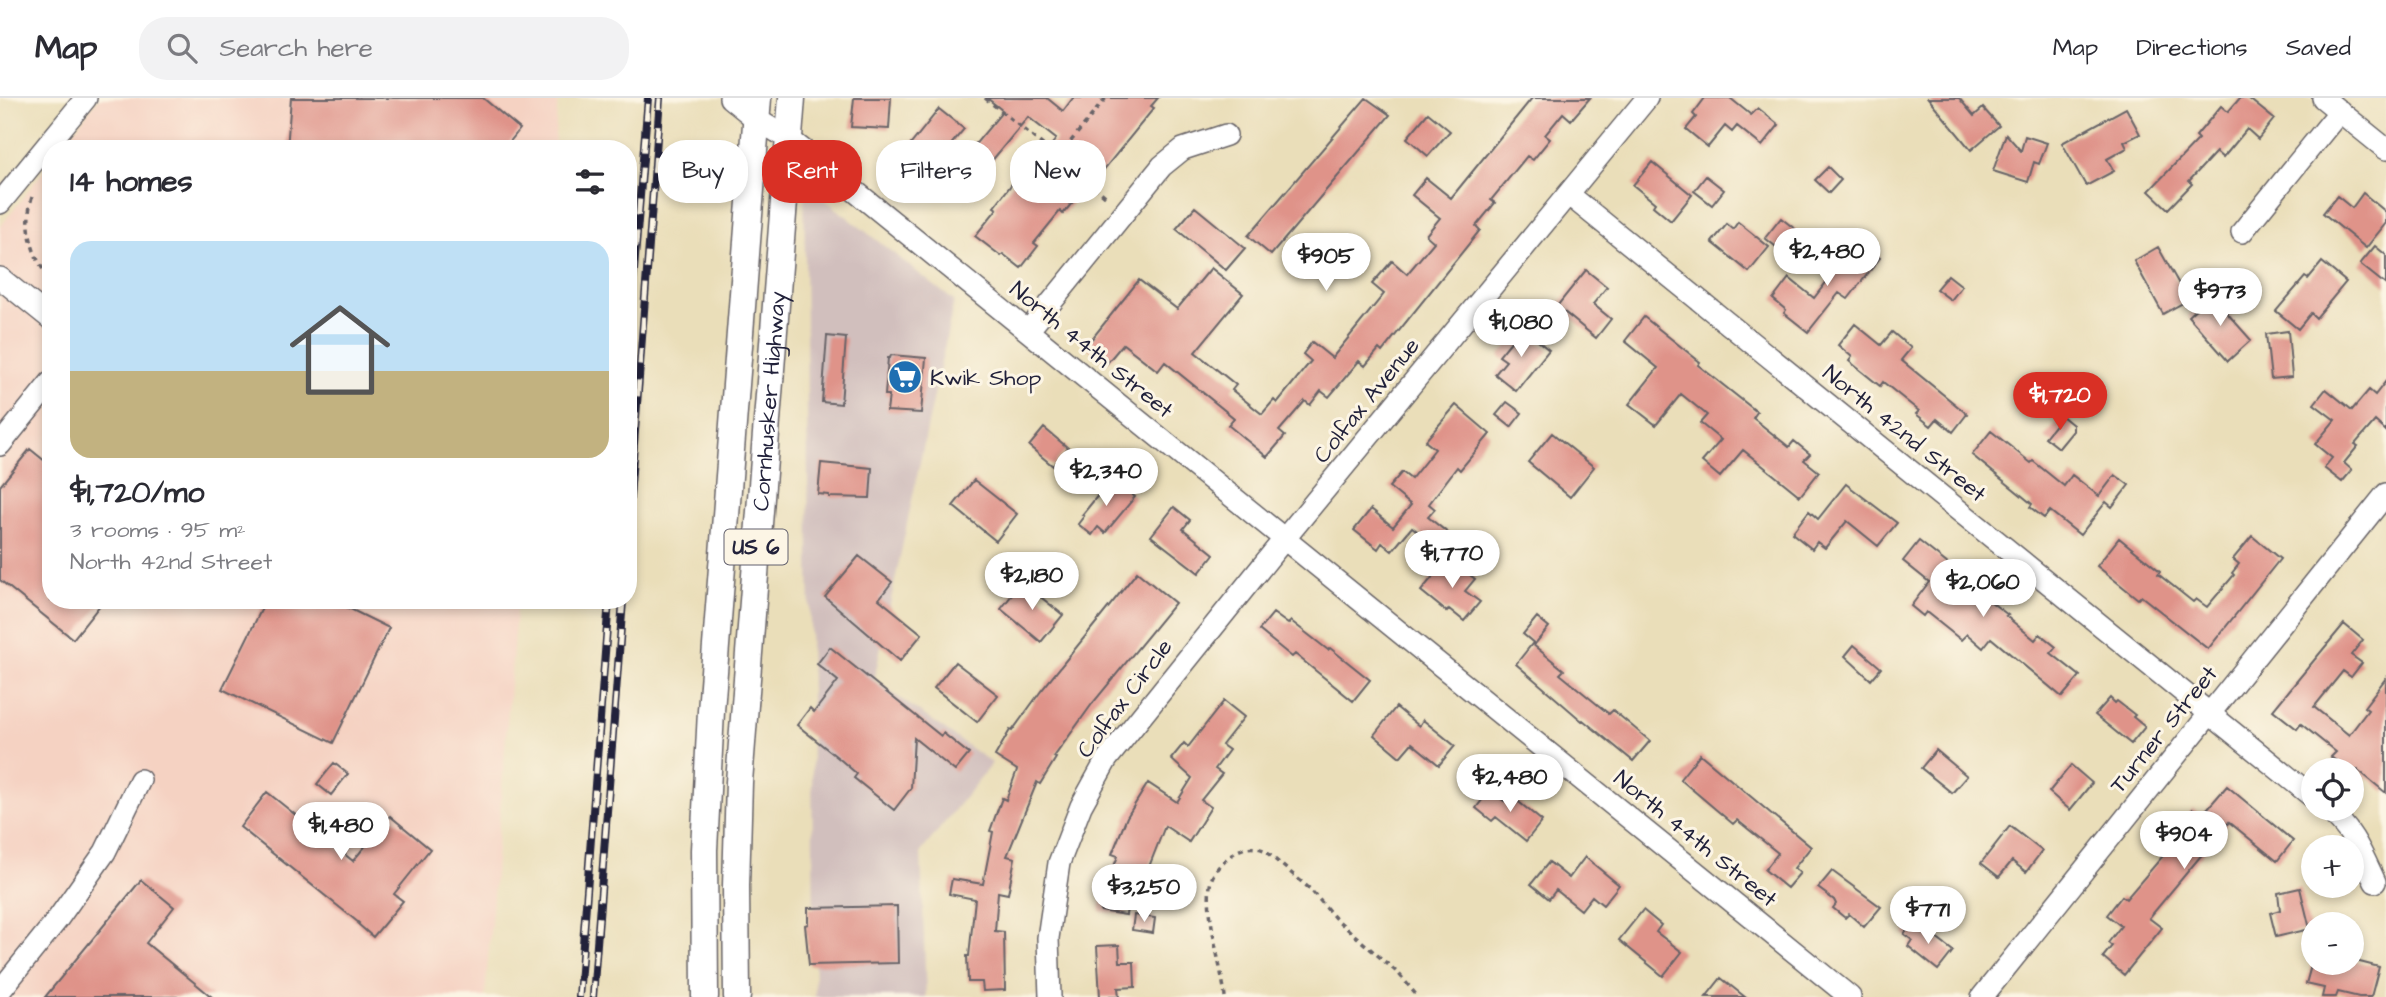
<!DOCTYPE html>
<html lang="en">
<head>
<meta charset="utf-8">
<style>
	body { margin:0; font-family:"Architects Daughter",sans-serif; background:#f2f2f3; color:#2b2b33; height:100vh; display:flex; flex-direction:column; font-size:26px; white-space:nowrap }
	* { box-sizing:border-box; margin:0 }
	p { font-size:23px; color:#7c7c81 }
	.icon { flex:none; width:38px; height:38px; fill:none; stroke:currentColor; stroke-width:2; stroke-linecap:round; stroke-linejoin:round }
	.map { position:relative; flex:1; overflow:hidden }
	.side { position:absolute; left:42px; top:42px; width:595px; height:469px; display:flex; flex-direction:column; background:#fff; border-radius:28px; box-shadow:0 4px 10px #0003 }
	.side>* { flex:none }
	.banner { position:absolute; left:658px; top:42px; width:665px; height:63px; display:flex; gap:14px }
	.controls { position:absolute; left:2301px; top:660px; display:grid; gap:14px }
	.controls a { display:grid; place-items:center; width:63px; height:63px; border-radius:50%; background:#fff; box-shadow:0 4px 10px #0003; font-size:35px }
	.price { position:absolute; translate:-50% -60px; padding:0 16px; border-radius:24px; background:#fff; color:#222; font-size:23px; line-height:46px; filter:drop-shadow(0 2px 4px #0008) }
	.price::after { content:''; position:absolute; left:50%; top:42px; width:21px; height:16px; margin-left:-10px; background:inherit; clip-path:polygon(0 0,100% 0,50% 100%) }
	.price.current { background:#d93025; color:#fff }
	ul { padding:0; list-style:none }
	li { display:grid; align-content:center; gap:14px; height:371px; padding:0 28px }
	li span { display:grid; place-items:center; height:217px; border-radius:21px; color:#555 }
	li>.icon { margin-inline-start:auto }
	span .icon { width:126px; height:126px; fill:#fffc; stroke-width:1 }
	li b { font-size:30px }
	h2 { display:flex; justify-content:space-between; align-items:center; height:84px; padding:0 28px; font-size:30px }
	.tag { padding:0 24px; border-radius:28px; background:#fff; box-shadow:0 4px 10px #0003; font-size:24px; line-height:63px }
	.tag.current { background:#d93025; color:#fff }
	header { display:flex; align-items:center; gap:42px; box-sizing:border-box; height:98px; padding:0 35px; background:#fff; border-bottom:2px solid #e1e1e2 }
	header strong { font-size:33px }
	nav { display:flex; gap:38px; margin-inline-start:auto; font-size:24px }
	.search { width:490px; height:63px; background:#f2f2f3; display:flex; align-items:center; gap:18px; box-sizing:border-box; padding:0 24px; border-radius:28px; color:#7c7c81; font-size:26px }
	.map>svg:first-child { display:block }
	.built { fill:#f5d2c2 }
	.industrial { fill:#d1bfbd }
	.building { fill:#df9389 }
	.lines { fill:none; stroke-linecap:round; stroke-linejoin:round }
	.minor-casing { stroke:#686467; stroke-width:24 }
	.major-casing { stroke:#686467; stroke-width:29 }
	.path { stroke:#686467; stroke-width:3.5; stroke-dasharray:5 5; stroke-linecap:butt }
	.minor { stroke:#fff; stroke-width:21 }
	.major { stroke:#fff; stroke-width:26 }
	.rail-casing { stroke:#22223b; stroke-width:8 }
	.rail { stroke:#fcf5e5; stroke-width:5; stroke-dasharray:16; stroke-linecap:butt }
	.labels { text-anchor:middle; stroke-width:6; stroke-linejoin:round; paint-order:stroke }
	.shield { fill:#fcf5e5; stroke:#63616e; stroke-width:2 }
	.shield-label { font-size:21px; font-weight:bold; fill:#22223b }
	.street-label { font-size:23px; fill:#22223b; stroke:#fcf5e5 }
	.poi-label { font-size:23px; fill:#22223b; stroke:#fcf5e5; text-anchor:start }
</style>
</head>
<body>
<header>
<strong>Map</strong>
<div class="search"><svg class="icon" aria-label="search" viewBox="0 0 24 24"><circle cx="10" cy="10" r="6"/><path d="M15 15l6 6"/></svg>Search here</div>
<nav><a>Map</a><a>Directions</a><a>Saved</a></nav>
</header>
<div class="map">
<svg width="2386" height="899" viewBox="0 0 2386 899">
	<rect width="100%" height="100%" fill="#fcf5e5"/>
	<filter id="ink" filterUnits="userSpaceOnUse"><feTurbulence type="fractalNoise" baseFrequency=".0143" numOctaves="2"/><feDisplacementMap in="SourceGraphic" scale="14" xChannelSelector="R" yChannelSelector="G"/><feConvolveMatrix kernelMatrix="1 2 1 2 8 2 1 2 1" color-interpolation-filters="sRGB"/></filter>
	<filter id="wash" filterUnits="userSpaceOnUse"><feTurbulence type="fractalNoise" baseFrequency=".00686" numOctaves="4" result="noise"/><feDisplacementMap in="SourceGraphic" scale="28" xChannelSelector="R" yChannelSelector="G"/><feGaussianBlur stdDeviation="1.57" result="paint"/><feColorMatrix in="noise" values="0 0 0 0 0 0 0 0 0 0 0 0 0 0 0 0 0 1.4 0 .05"/><feComposite in="paint" operator="in"/></filter>
	<g filter="url(#wash)">
		<rect width="100%" height="100%" fill="#eadeb9"/>
		<path class="built" d="M99 0H558L554 51H60Z
			M51 63V502H517L485 899H0V129Z"/>
		<path class="industrial" d="M804 85 954 203 874 582 992 665 921 754 926 899H815Z"/>
		<g id="blocks">
			<path class="building" d="M291 0H483L520 31 504 51H287Z
				M854 0H891L889 31 851 29Z
				M987 0H1047L1063 13 1073 0H1158L1151 8 1154 10 1102 74 1099 72 1063 116 1060 113 1034 145 1038 148 1021 170 1003 156 1001 158 975 138 997 111 994 109 1015 82 1020 86 1056 41 1028 19 990 65 972 50 1003 13Z
				M1366 0 1390 17 1271 157 1248 138Z
				M1532 0H1590L1571 22 1563 15 1545 37 1550 41 1533 62 1527 58 1491 102 1495 105 1476 128 1480 132 1382 254 1379 251 1365 268 1359 263 1329 299 1321 293 1310 307 1305 303 1279 333 1285 338 1267 359 1228 327 1234 320 1165 264 1158 273 1123 246 1107 265 1086 248 1139 182 1177 211 1211 170 1243 196 1195 254 1236 287 1232 292 1262 316 1274 302 1277 305 1311 263 1303 256 1312 244 1332 260 1384 196 1372 186 1392 163 1407 176 1434 144 1426 137 1440 120 1412 97 1426 80 1451 100Z
				M1705 0H1730L1751 17 1758 10 1779 27 1762 48 1737 28 1732 34 1725 28 1708 49 1686 31 1696 19 1693 16Z
				M1928 0H1959L1974 18 1983 10 1999 28 1971 52Z
				M2240 0H2248L2274 21 2258 41 2247 31 2223 60 2216 54 2189 83 2192 86 2168 111 2149 93 2199 41 2196 38 2221 8 2228 14Z
				M2126 10 2140 36 2124 44 2127 50 2107 61 2114 73 2086 88 2062 45Z
				M939 11 964 31 939 61 955 74 936 97 896 65Z
				M1428 15 1450 33 1428 58 1407 40Z
				M2006 36 2021 53 2025 38 2047 45 2039 66 2034 64 2028 84 1993 73Z
				M1652 64 1692 97 1671 123 1653 108 1655 105 1633 87Z
				M1828 69 1841 82 1829 95 1815 82Z
				M1706 78 1724 92 1712 107 1694 93Z
				M2363 95 2386 114V125L2366 150 2323 115 2337 98 2352 110Z
				M1195 109 1245 150 1226 172 1176 131Z
				M1781 120 1800 135 1784 155 1765 140Z
				M1738 124 1769 149 1749 174 1712 144 1727 126 1733 131Z
				M1858 143 1880 160 1848 201 1839 195 1808 234 1784 215 1786 212 1773 201 1789 180 1814 200Z
				M2375 148 2386 157V187L2360 166Z
				M2158 149 2188 202 2163 216 2134 163Z
				M2322 164 2346 184 2316 220 2311 215 2298 231 2276 213 2305 179 2308 181Z
				M1586 172 1607 189 1593 206 1611 221 1596 240 1557 208Z
				M1948 177 1962 188 1951 202 1936 191Z
				M2211 197 2251 242 2228 263 2188 218Z
				M1644 219 1700 264 1698 267 1757 314 1753 320 1789 349 1794 343 1810 356 1804 362 1819 374 1800 398 1743 352 1720 379 1702 364 1721 342 1700 325 1707 317 1681 296 1656 327 1629 306 1658 270 1625 243Z
				M1855 226 1881 247 1892 234 1911 250 1901 262 1967 316 1953 334 1937 321 1931 328 1916 316 1919 313 1883 284 1880 288 1849 263 1852 259 1838 247Z
				M1522 230 1549 252 1516 293 1495 276 1506 263 1499 258Z
				M2288 233 2292 279 2271 281 2266 236Z
				M827 238 846 240 841 306 822 304Z
				M891 257 926 260 921 315 887 313 889 297H885L888 260H890Z
				M2386 283V333L2375 323 2355 346 2358 348 2344 365 2352 372 2342 384 2324 370 2332 360 2315 346 2335 322 2314 306 2326 291 2352 312 2369 292 2375 297Z
				M1507 304 1522 315 1511 329 1496 317Z
				M1456 307 1490 336 1460 372 1457 369 1429 406 1435 411 1428 419 1453 439 1442 453 1412 429 1392 453 1382 445 1378 451 1354 432 1371 411 1393 429 1411 407 1389 389 1402 374 1411 381 1435 351 1425 343Z
				M2062 318 2073 327V333L2059 350 2045 339Z
				M1044 330 1068 350 1053 368 1029 348Z
				M1991 333 2031 365 2033 363 2064 388 2072 377 2099 398 2115 377 2129 387 2112 409 2106 404 2080 437 2050 413 2044 420 2030 409 2032 406 1972 357Z
				M1552 335 1594 369 1570 399 1528 364Z
				M30 351 51 368V502H104L73 541 0 482V388Z
				M821 365 872 370 870 400 829 399V397L818 396Z
				M1112 380 1135 399 1105 435 1098 429 1092 437 1078 426 1084 418 1082 417Z
				M974 382 1017 416 996 443 953 408Z
				M1846 386 1897 425 1878 448 1847 423 1825 450 1817 444 1812 451 1792 435 1809 413 1818 421Z
				M1174 409 1190 422 1183 431 1214 456 1199 475 1151 438Z
				M2252 438 2280 461 2208 551 2141 498 2138 501 2097 468 2119 440 2160 473 2158 476 2193 504 2196 501 2207 509 2234 477 2232 475 2239 466 2233 461Z
				M1919 443 1963 478 1961 481 2008 517 2006 518 2035 542 2040 536 2056 549 2051 555 2080 578 2062 599 1991 540 1983 550 1967 536 1961 542 1926 514 1923 518 1911 508 1929 484 1903 463Z
				M859 458 892 484 879 501 922 536 900 563 825 499Z
				M1448 460 1475 481 1465 493 1480 504 1464 523 1449 511 1447 514 1421 493Z
				M1137 474 1175 505 1092 606 1054 659 1056 660 1040 686 1037 684 1007 758 1015 760 1008 796 998 794 995 833 1004 834 1005 892 983 893 982 884H968L967 858H969L975 801 949 796 952 781 983 786 993 734 990 733 1002 700 1006 702 1017 672 995 658 1010 632 1012 633 1041 593Z
				M1022 484 1063 517 1041 544 1001 511Z
				M266 502H332L389 530 333 645 222 591Z
				M1273 515 1288 526 1291 523 1328 552 1330 550 1370 582 1353 603 1295 556 1292 559 1259 532Z
				M1537 519 1549 529 1535 546 1523 536Z
				M2344 526 2363 542 2351 557 2362 565 2351 579 2343 573 2314 609 2349 637 2368 612 2364 609 2386 580V695L2358 672H2348L2331 659 2336 654 2301 626 2297 631 2273 612Z
				M1532 546 1564 572 1560 576 1609 616 1613 612 1650 643 1633 663 1583 622 1582 623 1516 566Z
				M1854 547 1881 570 1871 582 1845 558Z
				M830 549 941 638 943 635 969 656 955 673 914 640 911 690 894 712 854 680 857 676 842 663 797 627 810 610 814 614 838 583 817 566Z
				M955 564 998 597 977 624 934 590Z
				M2110 600 2115 605 2117 603 2135 617 2133 619 2145 629 2131 646 2095 617Z
				M1224 603 1244 619 1222 647 1229 652 1215 671 1222 676 1201 702 1211 709 1189 744 1165 728 1143 784 1132 780 1126 817 1100 813 1105 783H1108L1118 758 1112 756 1127 719 1148 685 1177 704 1192 680 1171 661 1184 645 1188 649Z
				M1396 609 1419 628 1423 622 1455 648 1439 667 1412 645 1400 659 1374 637Z
				M1936 652 1967 678 1952 695 1921 670Z
				M1700 656 1811 749 1794 770 1800 775 1787 790 1765 772 1778 755 1737 722 1733 726 1680 681Z
				M334 665 348 676 331 697 317 686Z
				M2071 667 2092 685 2070 712 2049 694Z
				M2227 688 2293 743 2277 763 2229 724 2149 820 2162 830 2124 877 2103 859 2112 848 2108 845 2121 828 2107 817 2122 798 2126 801 2186 731 2180 726 2193 711 2201 718Z
				M1490 692 1504 703 1509 696 1542 723 1526 743 1496 719 1492 723 1476 710Z
				M267 694 353 763 390 718 430 751 394 796 403 803 373 839 358 826 359 825 240 729Z
				M2010 728 2042 753 2026 774 2012 763 1999 779 1981 765Z
				M1585 759 1619 787 1603 807 1592 798 1581 812 1556 792 1549 801 1531 786 1549 764 1569 780Z
				M1832 773 1881 809 1864 829 1849 816 1845 820 1833 810 1836 806 1834 802 1818 790Z
				M141 782 174 809 146 845 212 899H45Z
				M2300 790 2310 831 2276 839 2270 815 2280 812 2278 795Z
				M897 808 898 865 809 867 805 827 808 826V810Z
				M1643 812 1661 827 1656 834 1682 854 1663 878 1619 842Z
				M1134 817 1155 820 1153 835 1132 832Z
				M1914 823 1953 853 1938 872 1908 848 1912 842 1904 836Z
				M1119 847 1120 864H1134L1135 889 1118 890 1119 899H1100L1097 848Z
				M2352 862 2379 869 2371 899H2359L2338 894 2336 899H2322L2324 890 2306 886 2312 864H2352Z
				M1721 880 1745 899H1706Z"/>
		</g>
	</g>
	<g filter="url(#ink)">
		<use href="#blocks" fill-opacity="0" stroke="#686467" stroke-width="2"/>
		<g class="lines">
			<g class="minor-casing">
				<path id="minor" d="M730 0 756 21 789 41 845 85 1850 899
					M2323 0 2386 51
					M1568 96 2314 700
					M0 105 86 0
					M2242 134 2340 13
					M0 180 51 221
					M1028 233 1162 68 1183 51 1226 37
					M0 347 51 284
					M2326 710C2353 732 2361 754 2375 784
					M0 893 57 822 105 754 140 682
					M1050 899 1048 840 1059 765 1081 708 1107 661 1272 456 1647 0
					M1982 899 2386 396"/>
			</g>
			<g class="major-casing">
				<g id="major">
					<path d="M705 899 704 752 711 613 758 0"/>
					<path id="s1" d="M737 899 736 788 739 684 792 0"/>
				</g>
			</g>
			<path class="path" d="M985 0 1109 101
				M1058 59 1106 0
				M32 99C24 127 31 159 51 182
				M1225 899C1222 869 1202 806 1212 780 1215 772 1222 764 1229 759 1240 750 1250 747 1264 752L1310 791 1335 820 1399 876 1418 899"/>
			<use href="#minor" class="minor"/>
			<use href="#major" class="major"/>
			<g class="rail-casing">
				<path id="rail" d="M628 245 648 0
					M628 426 660 0
					M579 899 609 502
					M593 899 623 502"/>
			</g>
			<use href="#rail" class="rail"/>
		</g>
	</g>
	<defs>
		<g id="supermarket-disc" transform="scale(1.75)"><circle r="9.5" fill="#1f6fb2" stroke="#fcf5e5"/><path d="M-6-5.5h2.5l.6 2H6L4.5 2H-2.5L-4.4-4H-6ZM-1.5 3.2a1.3 1.3 0 1 0 .1 0ZM3 3.2a1.3 1.3 0 1 0 .1 0Z" fill="#fff"/></g>
	</defs>
	<g fill-rule="evenodd">
		<use href="#supermarket-disc" x="905" y="279"/>
	</g>
	<g class="labels">
		<rect class="shield" x="724.5" y="431.5" width="63" height="35" rx="5"/>
		<g class="shield-label">
			<text x="756" y="456">US 6</text>
		</g>
		<g class="street-label">
			<text transform="translate(1092 251) rotate(39)" y="8">North 44th Street</text>
			<text transform="translate(1366 302) rotate(-51)" y="8">Colfax Avenue</text>
			<text dy="8" stroke="none"><textPath href="#s1" startOffset="597">Cornhusker Highway</textPath></text>
			<text transform="translate(1905 335) rotate(39)" y="8">North 42nd Street</text>
			<text transform="translate(1124 600) rotate(-53)" y="8">Colfax Circle</text>
			<text transform="translate(2163 631) rotate(-51)" y="8">Turner Street</text>
			<text transform="translate(1696 740) rotate(39)" y="8">North 44th Street</text>
		</g>
		<g class="poi-label">
			<text x="930" y="287">Kwik Shop</text>
		</g>
	</g>
</svg>
<div class="controls">
<a><svg class="icon" aria-label="locate" viewBox="0 0 24 24"><circle cx="12" cy="12" r="6"/><path d="M12 2v4M12 18v4M2 12h4M18 12h4"/></svg></a>
<a>+</a>
<a>−</a>
</div>
<b class="price" style="left:1827px;top:190px">$2,480</b>
<b class="price" style="left:1326px;top:195px">$905</b>
<b class="price" style="left:2220px;top:230px">$973</b>
<b class="price" style="left:1521px;top:261px">$1,080</b>
<b class="price current" style="left:2060px;top:334px">$1,720</b>
<b class="price" style="left:1106px;top:410px">$2,340</b>
<b class="price" style="left:1452px;top:492px">$1,770</b>
<b class="price" style="left:1032px;top:514px">$2,180</b>
<b class="price" style="left:1983px;top:521px">$2,060</b>
<b class="price" style="left:1510px;top:716px">$2,480</b>
<b class="price" style="left:341px;top:764px">$1,480</b>
<b class="price" style="left:2184px;top:773px">$904</b>
<b class="price" style="left:1144px;top:826px">$3,250</b>
<b class="price" style="left:1928px;top:848px">$771</b>
<div class="banner">
<a class="tag">Buy</a>
<a class="tag current">Rent</a>
<a class="tag">Filters</a>
<a class="tag">New</a>
</div>
<section class="side">
<h2>14 homes<svg class="icon" aria-label="filters" viewBox="0 0 24 24"><path d="M4 7h16M4 17h16"/><circle cx="9" cy="7" r="2"/><circle cx="15" cy="17" r="2"/></svg></h2>
<ul>
<li><span style="background:linear-gradient(#bfe0f5 60%,#c2b280 0)"><svg class="icon" aria-label="home" viewBox="0 0 24 24"><path d="M3 11l9-7 9 7M6 9v11h12V9"/></svg></span><div><b>$1,720/mo</b><p>3 rooms · 95 m²</p><p>North 42nd Street</p></div></li>
</ul>
</section>
</div>
</body>
</html>
